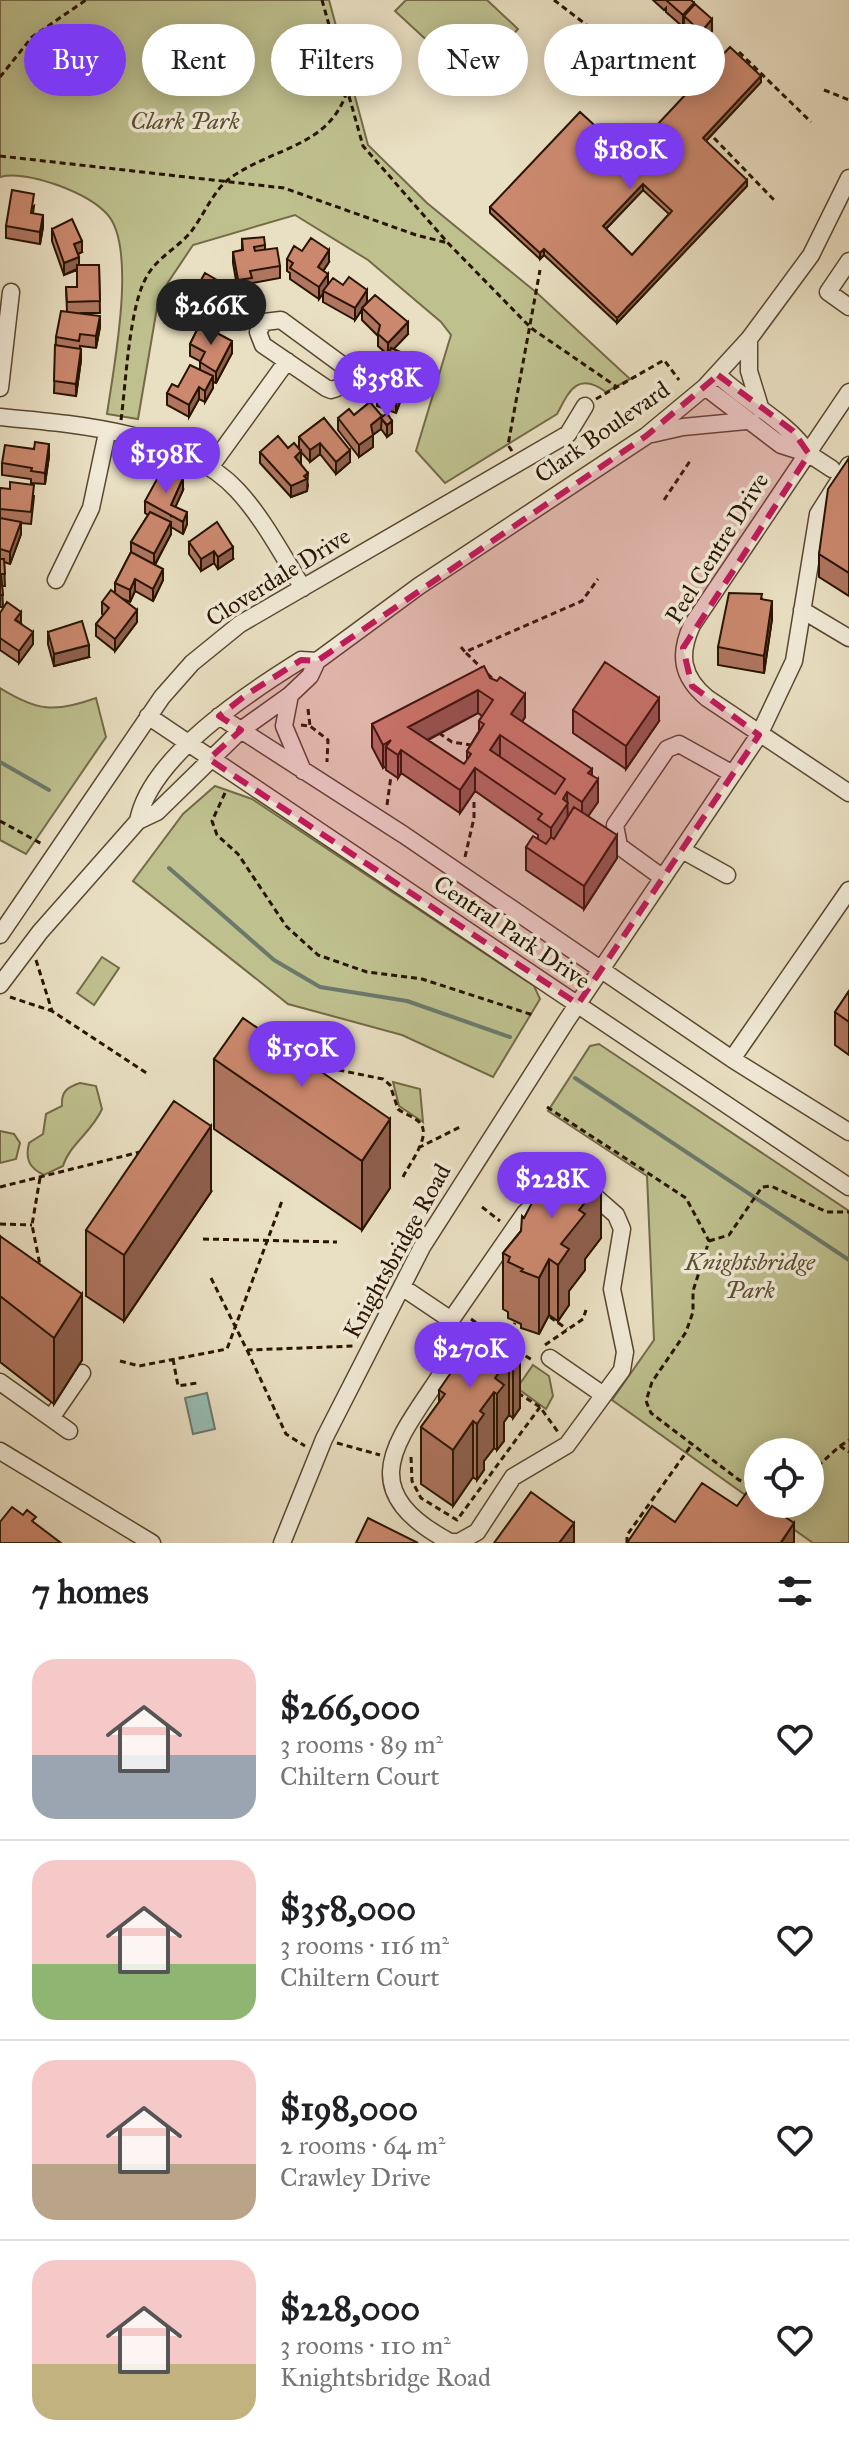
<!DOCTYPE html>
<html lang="en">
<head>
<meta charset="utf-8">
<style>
	body { margin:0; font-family:"IM FELL Great Primer",serif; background:#f2f2f2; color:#202124; height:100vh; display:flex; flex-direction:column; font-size:30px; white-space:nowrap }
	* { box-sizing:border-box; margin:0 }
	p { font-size:26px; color:#757577 }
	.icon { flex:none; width:44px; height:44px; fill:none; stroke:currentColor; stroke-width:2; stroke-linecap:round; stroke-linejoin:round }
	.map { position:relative; height:1543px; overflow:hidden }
	.sheet { display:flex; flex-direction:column; background:#fff; flex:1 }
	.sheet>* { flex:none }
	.hud { position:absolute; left:24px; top:24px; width:802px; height:72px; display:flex; gap:16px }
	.fabs { position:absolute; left:744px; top:1438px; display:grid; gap:16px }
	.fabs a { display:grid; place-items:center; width:80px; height:80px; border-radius:50%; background:#fff; box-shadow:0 4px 20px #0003; font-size:40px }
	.price { position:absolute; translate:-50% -68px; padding:0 18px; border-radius:28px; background:#7c3aed; color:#fff; font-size:26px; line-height:52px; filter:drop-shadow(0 2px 4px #0008) }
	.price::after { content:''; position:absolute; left:50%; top:48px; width:24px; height:18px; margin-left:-12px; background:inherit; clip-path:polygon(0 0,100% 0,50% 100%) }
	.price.selected { background:#222; color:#fff }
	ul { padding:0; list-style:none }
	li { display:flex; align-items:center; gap:24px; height:200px; padding:0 32px }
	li+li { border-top:2px solid #e0e0e0 }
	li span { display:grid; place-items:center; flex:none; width:224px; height:160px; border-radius:24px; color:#555 }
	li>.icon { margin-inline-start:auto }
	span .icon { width:96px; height:96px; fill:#fffc; stroke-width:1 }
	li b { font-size:34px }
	h2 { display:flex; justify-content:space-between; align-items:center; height:96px; padding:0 32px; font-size:34px }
	.pill { padding:0 28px; border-radius:36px; background:#fff; box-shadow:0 4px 20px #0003; font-size:28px; line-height:72px }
	.pill.selected { background:#7c3aed; color:#fff }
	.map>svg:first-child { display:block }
	.green { fill:#bec08e; stroke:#746a47; stroke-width:2 }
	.water { fill:#97bdb3; stroke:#6b796b; stroke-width:2 }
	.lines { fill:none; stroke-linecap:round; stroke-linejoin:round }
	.stream { stroke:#6b796b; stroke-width:4 }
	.minor-casing { stroke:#594730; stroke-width:19 }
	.path { stroke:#291400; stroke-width:3; stroke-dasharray:6 4; stroke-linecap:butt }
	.minor { stroke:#f1ead7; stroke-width:16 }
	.wall { fill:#af755f; stroke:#291400; stroke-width:2; fill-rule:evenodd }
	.shaded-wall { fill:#8e5f4d; stroke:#291400; stroke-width:2 }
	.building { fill:#cb886e; stroke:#291400; stroke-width:2; fill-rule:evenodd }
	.marked { fill:#c2185b; fill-opacity:0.2; stroke:#c2185b; stroke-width:6; stroke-dasharray:16 10; stroke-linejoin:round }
	.labels { text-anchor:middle; stroke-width:7; stroke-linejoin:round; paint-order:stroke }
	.park-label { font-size:24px; font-style:italic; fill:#5d5032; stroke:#f1ead7 }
	.street-label { font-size:24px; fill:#291400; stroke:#f1ead7 }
</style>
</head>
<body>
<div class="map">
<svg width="849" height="1543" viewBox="0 0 849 1543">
	<rect width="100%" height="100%" fill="#e9dfc2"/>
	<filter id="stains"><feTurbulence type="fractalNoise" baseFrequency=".0025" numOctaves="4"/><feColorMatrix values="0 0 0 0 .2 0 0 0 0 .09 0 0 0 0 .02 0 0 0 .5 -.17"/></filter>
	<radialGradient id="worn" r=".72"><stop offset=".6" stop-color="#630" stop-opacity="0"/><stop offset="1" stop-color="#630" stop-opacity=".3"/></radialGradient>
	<path class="green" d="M0 0H329L368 145 427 203 537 293 630 379 606 392C576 370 568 394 557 414L445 483 416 451 451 335 441 322 368 260 295 215 193 245 159 296 138 419 107 414C113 371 138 247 107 214 96 202 76 192 60 186 43 180 18 172 0 177Z
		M406 0H487L518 29 471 81 395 11Z
		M0 688C37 711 55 713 96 698L106 737 26 854 0 840Z
		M215 786 252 799 534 986 540 999 493 1077 402 1035 288 1004 133 881 183 814Z
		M102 957 119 968 94 1005 77 993Z
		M599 1044 849 1211V1543H813L758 1504H810V1452H758V1504L612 1400 654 1340 647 1176 548 1111 590 1046Z
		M393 1082 420 1089 423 1122 399 1106Z
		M80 1083 96 1086 102 1109C92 1132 69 1145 63 1166L44 1175C29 1168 25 1159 29 1143L43 1134 46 1114 62 1106C61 1092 67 1087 80 1083Z
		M0 1131 14 1134 20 1143 16 1159 0 1163Z
		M533 1365 549 1376 553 1396 546 1409 517 1388Z"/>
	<path class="water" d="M207 1393 215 1429 193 1434 185 1398Z"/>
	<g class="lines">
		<path class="stream" d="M0 762 49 790
			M169 868 274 960 320 987 407 1001 510 1037
			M575 1078 849 1260"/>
		<g class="minor-casing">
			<path id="minor" d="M849 261 828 292 849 307
				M281 320 345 367C349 379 344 387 331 390L326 388 263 345 258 332 264 322Z
				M749 339V371L761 410
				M718 375C748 404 786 420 809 454
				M705 387 781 445 809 454 832 469
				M0 388 11 292
				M849 392 692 625C678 655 682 677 707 698L849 793
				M0 417C76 424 183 432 237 490 264 519 282 555 303 588
				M652 434 683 427 746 421
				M211 466 287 361
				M56 580 91 508 107 433
				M802 610 849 638
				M290 695 284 726 303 771
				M148 716 849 1187
				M219 716 404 835 732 1059 849 1132
				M138 821C150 757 248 693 301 660L317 661
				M682 850 727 875
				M663 878 619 846 615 825 667 749 679 744 733 774
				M0 935 162 697 192 663 240 624 568 434 585 406
				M0 985 40 932 138 821 157 812 241 730 290 695 310 676 317 661 419 586 646 436 705 387 749 339 811 255 849 178
				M732 1059 849 890
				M562 1189 592 1194 616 1215 622 1229 612 1289 625 1352 622 1370 567 1445 513 1477 477 1532 459 1542H450C345 1486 403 1436 449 1362L454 1350 451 1320 525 1213 547 1194Z
				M402 1287 451 1320
				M550 1358 602 1394
				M0 1382 69 1431
				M51 1418 82 1373
				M0 1451 152 1543
				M282 1543 324 1439 422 1247 567 1020 759 735 794 661 818 514 849 465"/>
		</g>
		<path class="path" d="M322 0 363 146 448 243 531 328 617 387 664 360 679 380
			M554 0 610 43
			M739 52 811 122
			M0 77 32 37 86 0
			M824 90 849 100
			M714 138 774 200
			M0 156 284 188 416 235 448 243
			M596 399 617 387
			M121 420C126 383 129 306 147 276 157 258 177 248 190 233 203 217 213 191 229 179 272 147 329 148 347 91
			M512 451 508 445 540 270
			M664 500 690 461
			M461 647 465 652 582 601 598 579
			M466 653 495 681
			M308 709 310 726
			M301 725 310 726 328 740 327 762
			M439 733 452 742 471 745
			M225 793 212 821 217 835 238 854 286 926 318 955 367 972 422 979 533 1015
			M387 805 391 776
			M0 821 42 844
			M465 857 474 818V798
			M36 960 52 1011 148 1074
			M10 997 52 1011
			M309 1064 383 1079 390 1085 398 1109C404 1114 415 1117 420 1123 432 1136 409 1164 403 1177
			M547 1107 686 1198 709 1241 693 1291V1312L686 1332 652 1382 646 1401 651 1413 739 1480 758 1488
			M418 1148 460 1127
			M40 1178 32 1225 40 1265
			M0 1187 140 1152
			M482 1207 500 1221
			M0 1224 32 1225
			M203 1239 337 1242
			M709 1241 729 1235 762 1187 771 1186 827 1212H849
			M211 1278 247 1350 355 1346
			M550 1317 567 1329
			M471 1319 488 1331
			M505 1342 515 1323
			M545 1345 583 1319 586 1310
			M247 1350 286 1434 305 1446
			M517 1351 534 1361
			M173 1359 178 1386 197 1383
			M120 1361 139 1366 227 1349 282 1201
			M518 1393 540 1407 558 1432
			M337 1443 380 1455
			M840 1446 849 1440
			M411 1457 412 1481 421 1498 457 1520 540 1407
			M810 1473 840 1446 849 1452
			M627 1543V1535L693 1443"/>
		<use href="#minor" class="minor"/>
	</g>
	<path class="wall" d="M653 0H691L712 31 701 43 684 28V26L683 27 666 12V8L664 10Z
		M761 82 706 141 747 186 617 323 544 255 540 259 490 213V207L628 156ZM643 190 669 214 632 255 606 229Z
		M34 206 33 213 43 227 40 244 6 238V226Z
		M52 229 82 252 78 254 79 265H99L100 313H82L100 327 96 348 80 346 81 360 76 396 54 393 56 337 67 311 66 287H77V270L64 275 52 241Z
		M242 239 265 245V250L280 266V278L252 283V289L238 292 233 263V252L242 250Z
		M287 259 329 262 323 271 328 284 367 302 408 334 393 349 413 369 408 395 403 394 396 413 377 406V394L389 354 388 355 378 346V336L362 320V310L355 320 323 302V293L319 299 290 279V273L287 271Z
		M229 299 224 308V320L217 333 232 353 216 383 213 382V388L205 402 199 399 189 417 167 405V393L178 387 200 370V361L190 356V344L200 324 187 317V305Z
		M370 402 392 433 387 437 381 429 373 435V447L359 457 338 430V418L354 415Z
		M324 418 350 462 336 474 320 454 310 462 301 452V464L308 485 307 491 291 497 260 463V452L288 448 299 449V437Z
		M49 456 45 484 31 483V479L2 475V463Z
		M849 458V596L819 577V554Z
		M0 488 34 496 31 524 21 523V534L10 564 4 562 5 586H2L3 607H0Z
		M183 490 175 507 187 524 183 534 171 527V534L155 565 163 580 153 601 135 591 130 602 121 598 137 622 115 651 96 636V624L104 615 102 614V602L115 593V583L131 552V542L148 515 145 513V501Z
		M189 542 233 559 218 569 214 563 201 571 189 554Z
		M762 599 772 619 764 673 718 665V647Z
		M0 613 21 623 33 644 19 663 0 650Z
		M48 632 89 657 54 666 48 644Z
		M490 678 525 717 522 722 592 775 598 802 588 816 617 858 584 909 526 870V847L538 839V835L475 791 460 813 401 773 398 778 386 770V766L383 768 372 747V724ZM478 713 482 716 479 721V731L467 751V761L464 764 428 740Z
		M573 710 659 721 626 769 573 733Z
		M849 991V1055L835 1045V1012Z
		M214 1059 390 1119V1188L362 1230 214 1129Z
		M540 1191 601 1238 585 1259V1270L569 1291V1305L558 1321 549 1315 539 1334 521 1328V1324L508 1318V1312L503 1309V1253L521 1231 524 1218 540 1197Z
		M211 1192 124 1321 86 1296V1230Z
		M0 1236 82 1360 54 1404 0 1362Z
		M478 1341 520 1351V1408L513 1418 509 1415 504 1422V1441L497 1450 494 1448 484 1461V1470L477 1480 473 1477 453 1506 421 1484V1427L439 1402V1390L462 1372 478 1350Z"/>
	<path class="shaded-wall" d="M694 3V15L684 16V26L683 27V15Z
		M712 19V31L701 43V32Z
		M761 76V82L703 144V138Z
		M747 180V186L617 323V318Z
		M643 184V190L603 232V226Z
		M43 215V227L40 244V232Z
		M82 241V252L74 256V244Z
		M544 249V255L540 259V253Z
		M329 250V262L318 279V267Z
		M79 257V268L64 275V263Z
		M328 274V286L319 299V287Z
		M229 287V299L218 317V305Z
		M367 290V302L355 320V308Z
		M224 309V320L216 334V322Z
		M100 316V327L96 348V336Z
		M408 322V334L388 355V343Z
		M232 341V353L216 383V372Z
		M81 349V360L76 396V384Z
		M413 357V369L408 395V384Z
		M213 376V388L205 402V391Z
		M403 382V394L396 413V401Z
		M199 387V399L189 417V405Z
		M382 416 381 429 371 436V425Z
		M392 421V433L387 437V425Z
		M373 435V447L359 457V445Z
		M320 443V454L310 462V450Z
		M49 444V456L45 484V473Z
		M350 450V462L336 474V462Z
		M301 451V463L295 469V457Z
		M308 473 307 491 291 497V486Z
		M183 478V490L171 517V505Z
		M187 512V524L183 534V522Z
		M21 522V534L10 564V552Z
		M171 522V534L154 566V554Z
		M233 547V559L218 569V557Z
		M214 551V563L201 571V559Z
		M163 569V580L153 601V589Z
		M135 579V591L130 602V590Z
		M772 601V619L764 673V656Z
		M137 610V622L115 651V639Z
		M21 612V623L15 620Z
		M33 632V644L19 663V651Z
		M89 645V657L54 666V654Z
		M478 690V713L408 750V727Z
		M525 694V717L511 737V714Z
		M659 698V721L626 769V746Z
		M500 735V758L490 750Z
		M391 740 386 747V766L383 768V745Z
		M401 750V773L398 778V755Z
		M475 768V791L460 813V790Z
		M592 769V788L598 779V802L582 825V802L588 773Z
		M567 792 568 826 551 851V828L563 799Z
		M617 835V858L584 909V886Z
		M390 1119V1188L362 1230V1161Z
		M211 1126V1192L124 1321V1255Z
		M601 1182V1238L585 1259V1270L569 1291V1305L558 1321V1265L561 1244 579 1210Z
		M549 1259V1315L539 1334V1278Z
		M82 1294V1360L54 1404V1338Z
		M520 1351V1408L513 1418V1362Z
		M509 1359V1415L504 1422V1441L497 1450V1394L495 1378Z
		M494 1392V1448L484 1461V1470L477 1480V1424L480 1411Z
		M473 1421V1477L453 1506V1450Z
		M574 1523V1543H559Z
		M794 1523V1543H781Z"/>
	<path class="building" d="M666 0H691L694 3 683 15Z
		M695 4 712 19 701 32 684 16Z
		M730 47 761 76 703 138 747 180 617 318 544 249 540 253 490 207 580 112 628 156ZM643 184 672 211 632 255 603 226Z
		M12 190 34 194 31 213 43 215 40 232 6 226Z
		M72 219 82 241 74 244 79 257 64 263 52 229Z
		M264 237 265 245 254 247 255 251 277 248 280 266 250 271 252 278 238 280 233 252 243 250 242 239Z
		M311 238 329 250 318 267 328 274 319 287 290 268 293 263 287 259 294 246 302 251Z
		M77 265H99L100 301 67 302 66 287H77Z
		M205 273 229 287 218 305 224 309 216 322 187 305Z
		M349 277 367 290 355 308 323 291 333 278 343 285Z
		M375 295 408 322 388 343 378 334 380 325 362 308Z
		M61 311 100 316 96 336 80 334 79 341 56 337Z
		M200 324 232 341 216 372 200 362 205 352 190 344Z
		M55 345 81 349 76 384 54 381Z
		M391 348 413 357 408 384 403 382 396 401 377 394Z
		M190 365 213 376 205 391 199 387 189 405 167 393 172 384 178 387Z
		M370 402 382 416 371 425 373 435 359 445 338 418 349 409 354 415Z
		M387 413 392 421 387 425 381 418Z
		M324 418 350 450 336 462 320 443 310 450 299 437Z
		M278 436 288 448 294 443 301 451 295 457 308 473 304 476 307 479 291 486 260 452Z
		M35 442 49 444 45 473 31 471 32 468 2 463 5 445 34 449Z
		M849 458V573L819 554 828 489Z
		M162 470 183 478 171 505 187 512 183 522 145 501Z
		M10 482 34 485 31 512 0 509V488L10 489Z
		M150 512 171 522 154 554 131 542Z
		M0 518 21 522 10 552 0 549Z
		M217 522 233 547 218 557 214 551 201 559 189 542Z
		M131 552 163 569 153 589 135 579 130 590 115 583Z
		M0 559H4L5 574H1L3 595H0Z
		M111 590 137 610 115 639 96 624 109 608 102 602Z
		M729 593 762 594 761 599 772 601 764 656 718 647Z
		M7 602 21 612 15 620 33 632 19 651 0 638V613Z
		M82 621 89 645 54 654 48 632Z
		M605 662 659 698 626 746 573 710Z
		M484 666 490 678 497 681 500 677 525 694 511 714 592 769 588 773 598 779 582 802 567 792 563 799 568 803 551 828 538 819 542 814 475 768 460 790 401 750 398 755 386 747 391 740 383 745 372 724ZM478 690 493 700 479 721 484 724 467 751 471 754 464 764 408 727ZM500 735 565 779 555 794 490 750Z
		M574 807 617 835 584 886 526 847 533 836 546 844 551 837 554 839Z
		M849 991V1022L835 1012Z
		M243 1018 390 1119 362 1161 214 1059Z
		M174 1101 211 1126 124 1255 86 1230Z
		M564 1160 572 1165 574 1162 586 1172 588 1169 601 1182 579 1210 585 1214 561 1244 569 1249 558 1265 549 1259 539 1278 521 1271 523 1269 508 1262 510 1257 503 1253 521 1231 522 1216 524 1218 535 1197 539 1199 543 1193 540 1191 544 1184 548 1186 554 1181Z
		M0 1236 82 1294 54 1338 0 1296Z
		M487 1328 520 1351 513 1362 509 1359 495 1378 504 1385 497 1394 494 1392 480 1411 484 1414 477 1424 473 1421 453 1450 421 1427 445 1394 439 1390 455 1367 462 1372 482 1344 478 1341Z
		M702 1483 737 1506 747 1492 758 1499V1504H766L794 1523 781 1542 783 1543H627L652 1506 675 1522Z
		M531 1492 574 1523 559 1543H494Z
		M12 1507 23 1515 27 1510 36 1517 32 1521 61 1543H0V1522Z
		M368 1518 418 1543H356Z"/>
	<path class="marked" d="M718 375 793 431 809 454 683 648 692 686 759 735 578 1004 209 759 241 730 219 716 246 695 301 660 317 661 646 436Z"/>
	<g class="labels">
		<g class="park-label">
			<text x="185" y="129">Clark Park</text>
			<text x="750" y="1270">Knightsbridge<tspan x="750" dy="28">Park</tspan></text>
		</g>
		<g class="street-label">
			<text transform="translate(602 432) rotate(-35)" y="8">Clark Boulevard</text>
			<text transform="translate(717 548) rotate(-58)" y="8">Peel Centre Drive</text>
			<text transform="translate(278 577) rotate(-32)" y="8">Cloverdale Drive</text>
			<text transform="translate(512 932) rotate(34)" y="8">Central Park Drive</text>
			<text transform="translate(397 1251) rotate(-61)" y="8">Knightsbridge Road</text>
		</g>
	</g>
	<rect width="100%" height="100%" filter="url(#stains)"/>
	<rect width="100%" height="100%" fill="url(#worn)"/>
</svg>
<div class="fabs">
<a><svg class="icon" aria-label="locate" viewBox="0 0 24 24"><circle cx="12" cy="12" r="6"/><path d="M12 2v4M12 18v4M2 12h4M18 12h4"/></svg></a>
</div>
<b class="price" style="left:630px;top:191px">$180K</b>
<b class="price selected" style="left:211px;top:347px">$266K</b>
<b class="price" style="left:387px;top:419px">$358K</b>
<b class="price" style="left:166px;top:495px">$198K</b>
<b class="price" style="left:302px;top:1089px">$150K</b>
<b class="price" style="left:552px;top:1220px">$228K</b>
<b class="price" style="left:470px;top:1390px">$270K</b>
<div class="hud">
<a class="pill selected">Buy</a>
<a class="pill">Rent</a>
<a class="pill">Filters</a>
<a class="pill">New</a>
<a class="pill">Apartment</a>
</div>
</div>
<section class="sheet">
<h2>7 homes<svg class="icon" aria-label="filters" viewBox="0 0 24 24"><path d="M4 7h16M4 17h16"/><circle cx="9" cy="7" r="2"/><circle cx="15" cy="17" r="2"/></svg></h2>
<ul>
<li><span style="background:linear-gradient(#f6c9c9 60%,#9aa5b1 0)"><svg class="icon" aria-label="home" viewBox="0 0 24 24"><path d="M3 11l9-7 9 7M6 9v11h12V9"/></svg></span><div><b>$266,000</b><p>3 rooms · 89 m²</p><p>Chiltern Court</p></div><svg class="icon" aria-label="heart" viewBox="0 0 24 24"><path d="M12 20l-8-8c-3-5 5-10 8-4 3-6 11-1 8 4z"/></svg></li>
<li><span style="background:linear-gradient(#f6c9c9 65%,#8fb573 0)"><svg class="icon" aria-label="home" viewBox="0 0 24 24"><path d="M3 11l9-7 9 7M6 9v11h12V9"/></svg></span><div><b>$358,000</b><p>3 rooms · 116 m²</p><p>Chiltern Court</p></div><svg class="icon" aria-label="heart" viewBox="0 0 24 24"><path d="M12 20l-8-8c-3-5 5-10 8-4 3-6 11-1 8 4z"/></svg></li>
<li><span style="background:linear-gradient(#f6c9c9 65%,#b9a48a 0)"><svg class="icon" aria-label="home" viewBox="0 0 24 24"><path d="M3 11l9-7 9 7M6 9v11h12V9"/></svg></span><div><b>$198,000</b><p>2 rooms · 64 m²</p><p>Crawley Drive</p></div><svg class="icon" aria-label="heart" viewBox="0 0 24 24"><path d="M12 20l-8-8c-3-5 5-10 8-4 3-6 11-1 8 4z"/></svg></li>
<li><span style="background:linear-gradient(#f6c9c9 65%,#c2b280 0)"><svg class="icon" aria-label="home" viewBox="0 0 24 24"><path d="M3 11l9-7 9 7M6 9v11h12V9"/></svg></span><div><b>$228,000</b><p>3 rooms · 110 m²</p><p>Knightsbridge Road</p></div><svg class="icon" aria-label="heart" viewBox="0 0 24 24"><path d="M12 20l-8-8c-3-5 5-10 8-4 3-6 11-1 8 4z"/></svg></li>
</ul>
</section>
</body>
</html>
